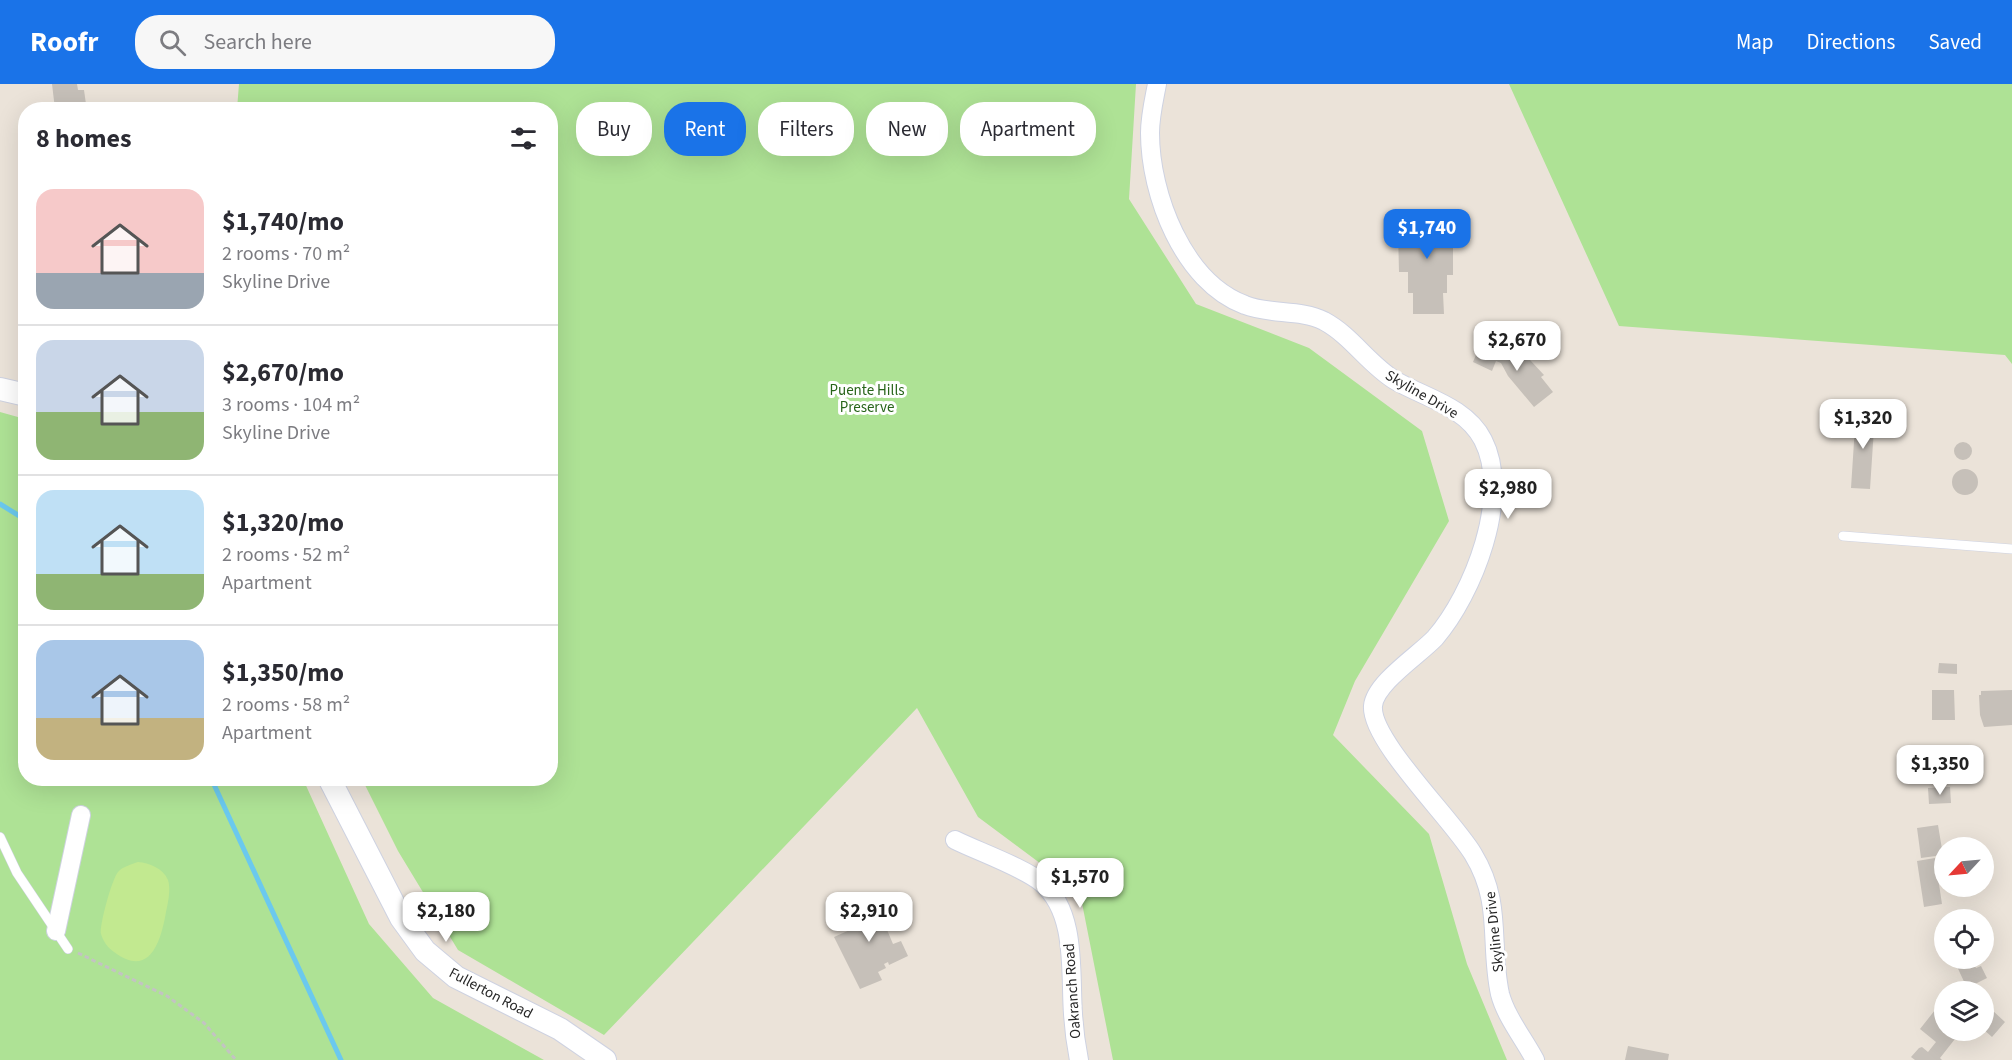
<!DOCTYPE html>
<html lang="en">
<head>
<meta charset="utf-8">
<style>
	body { margin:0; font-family:"Source Sans 3",sans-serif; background:#f7f7f7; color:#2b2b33; height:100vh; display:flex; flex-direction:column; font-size:22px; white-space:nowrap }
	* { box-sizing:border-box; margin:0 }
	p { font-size:20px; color:#7c7c81 }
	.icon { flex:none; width:33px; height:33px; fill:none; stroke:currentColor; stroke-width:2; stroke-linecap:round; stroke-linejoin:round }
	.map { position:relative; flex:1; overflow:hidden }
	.panel { position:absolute; left:18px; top:18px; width:540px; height:684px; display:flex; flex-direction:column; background:#fff; border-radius:24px; box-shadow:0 6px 24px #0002 }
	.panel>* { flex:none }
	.top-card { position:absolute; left:576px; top:18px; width:570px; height:54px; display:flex; gap:12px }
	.needle { width:39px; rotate:244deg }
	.tools { position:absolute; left:1934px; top:753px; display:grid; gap:12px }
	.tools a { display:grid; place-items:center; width:60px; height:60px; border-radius:50%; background:#fff; box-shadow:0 6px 24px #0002; font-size:30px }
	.price { position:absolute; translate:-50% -51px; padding:0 14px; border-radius:12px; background:#fff; color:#222; font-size:20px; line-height:39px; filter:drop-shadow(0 2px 3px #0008) }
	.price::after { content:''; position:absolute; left:50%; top:36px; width:18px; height:14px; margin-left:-9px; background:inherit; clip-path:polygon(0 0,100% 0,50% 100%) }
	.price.selected { background:#1a73e8; color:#fff }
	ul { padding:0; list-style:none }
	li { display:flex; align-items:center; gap:18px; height:150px; padding:0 18px }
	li+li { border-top:2px solid #e1e1e2 }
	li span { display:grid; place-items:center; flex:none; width:168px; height:120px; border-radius:18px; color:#555 }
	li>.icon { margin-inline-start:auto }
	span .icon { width:72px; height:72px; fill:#fffc; stroke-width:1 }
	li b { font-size:26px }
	h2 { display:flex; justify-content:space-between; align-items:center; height:72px; padding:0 18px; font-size:26px }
	.pill { padding:0 21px; border-radius:24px; background:#fff; box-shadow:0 6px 24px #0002; font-size:21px; line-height:54px }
	.pill.selected { background:#1a73e8; color:#fff }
	header { display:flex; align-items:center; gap:36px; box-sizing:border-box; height:84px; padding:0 30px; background:#1a73e8; color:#fff }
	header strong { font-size:28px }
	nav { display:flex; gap:33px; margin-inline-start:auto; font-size:21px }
	.search { width:420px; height:54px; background:#f7f7f7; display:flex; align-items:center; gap:15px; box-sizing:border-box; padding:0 21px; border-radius:24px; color:#7c7c81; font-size:22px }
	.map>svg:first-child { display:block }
	.green { fill:#aee295 }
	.pitch { fill:#c2e990 }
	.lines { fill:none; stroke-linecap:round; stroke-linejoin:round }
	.stream { stroke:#6bc9ee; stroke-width:5 }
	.building { fill:#c6c0b9 }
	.service-casing { stroke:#ced2e1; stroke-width:10 }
	.minor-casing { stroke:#ced2e1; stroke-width:20 }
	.tertiary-casing { stroke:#ced2e1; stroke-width:24 }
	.path { stroke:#c3c3c3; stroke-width:3; stroke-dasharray:4.5 3; stroke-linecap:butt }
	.service { stroke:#fff; stroke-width:9 }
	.minor { stroke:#fff; stroke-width:18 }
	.tertiary { stroke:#fff; stroke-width:22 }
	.labels { text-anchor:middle; stroke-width:6; stroke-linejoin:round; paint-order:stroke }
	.park-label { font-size:15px; fill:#276419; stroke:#fff }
	.street-label { font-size:15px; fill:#282828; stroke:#fff }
</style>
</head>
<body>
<header>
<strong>Roofr</strong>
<div class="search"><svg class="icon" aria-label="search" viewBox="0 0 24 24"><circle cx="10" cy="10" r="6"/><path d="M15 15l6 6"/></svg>Search here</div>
<nav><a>Map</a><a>Directions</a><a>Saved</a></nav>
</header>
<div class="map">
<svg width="2012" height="976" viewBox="0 0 2012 976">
	<rect width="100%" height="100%" fill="#ebe3d9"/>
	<path class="green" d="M239 0H1136L1129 115 1196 220 1309 264 1422 347 1449 437 1355 597 1333 651 1429 750 1467 880 1507 976H1113L1080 809 978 733 917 624 604 951 458 866 398 767 362 695 550 694V26L237 25Z
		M1509 0H2012V280L2005 271 1619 242Z
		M0 328 25 335 26 694 303 695 369 840 433 914 544 976H0Z"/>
	<path class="pitch" d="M138 778C149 779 163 784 168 796 171 805 168 819 166 828 161 857 150 895 114 868 108 864 103 857 101 850 99 842 112 795 118 788 122 783 132 780 138 778Z"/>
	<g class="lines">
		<path class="stream" d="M0 420 26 436
			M211 694 341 976"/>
	</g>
	<path class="building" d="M52 0H77L78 6H84L86 20 55 25Z
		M1408 129H1438V135H1453V191H1447V209H1443L1444 230H1413V209H1408V188H1399L1398 148H1408Z
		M1481 259 1510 272 1519 264 1544 291 1541 293 1553 308 1534 323 1508 292 1501 279 1496 277 1492 287 1473 278Z
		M1856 327 1875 329 1870 405 1851 404Z
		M1954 367a9 9 0 1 1 18 0a9 9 0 1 1-18 0Z
		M1952 398a13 13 0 1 1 26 0a13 13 0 1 1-26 0Z
		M1939 579 1957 580V590L1938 589Z
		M1932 606H1954L1955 636H1932Z
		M2012 606V641L1984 643 1980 631 1979 611H1981V607Z
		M1950 703 1951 719 1929 720 1928 704Z
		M1938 741 1943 771 1921 774 1917 744Z
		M1935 774 1942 820 1924 823 1917 777Z
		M877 808 888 832 889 839 885 841 893 860 901 857 908 872 889 881 888 878 884 880 886 884 878 888 882 896 860 905 834 853 852 845 846 833 864 825 860 816Z
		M1953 874H1971L1976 884 1981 882 1987 894 1967 904Z
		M1939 921 1944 925V946H1962L1940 974 1942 976H1915L1911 973 1919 964 1922 963 1928 968 1936 958 1920 945Z
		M1992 926 2005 938 1992 953 1983 945V936Z
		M1628 962 1669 970 1668 976H1625Z"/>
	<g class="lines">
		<g class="service-casing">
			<path id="service" d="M1843 452 2012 465
				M0 753 17 789 68 865"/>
		</g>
		<g class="minor-casing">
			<path id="minor" d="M1157 0C1154 16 1150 32 1150 49 1150 110 1183 198 1245 221 1270 231 1300 225 1324 237 1352 252 1369 281 1396 297 1426 314 1466 323 1483 356 1512 412 1473 510 1435 554 1419 571 1375 599 1373 622 1370 656 1453 736 1473 770 1503 819 1489 859 1500 910 1506 933 1524 955 1535 976
				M955 756C977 767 1025 784 1042 799 1077 829 1070 888 1073 930 1074 946 1076 961 1079 976
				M56 847 81 731"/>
		</g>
		<g class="tertiary-casing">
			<path id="tertiary" d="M0 305 26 311
				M329 694 401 834 425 867 456 893 560 945 605 976"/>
		</g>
		<path class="path" d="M78 869 167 912 204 939 236 976"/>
		<use href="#service" class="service"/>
		<use href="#minor" class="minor"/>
		<use href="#tertiary" class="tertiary"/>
	</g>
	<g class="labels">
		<g class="park-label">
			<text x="867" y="311">Puente Hills<tspan x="867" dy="17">Preserve</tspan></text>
		</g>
		<g class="street-label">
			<text transform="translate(1422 310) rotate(30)" y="5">Skyline Drive</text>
			<text transform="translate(1494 848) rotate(-96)" y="5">Skyline Drive</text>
			<text transform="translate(1072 907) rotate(-94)" y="5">Oakranch Road</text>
			<text transform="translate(491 909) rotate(28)" y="5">Fullerton Road</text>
		</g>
	</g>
</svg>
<div class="tools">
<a><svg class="needle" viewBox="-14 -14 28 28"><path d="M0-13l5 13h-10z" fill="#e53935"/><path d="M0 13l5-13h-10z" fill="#7c7c81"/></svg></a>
<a><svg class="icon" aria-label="locate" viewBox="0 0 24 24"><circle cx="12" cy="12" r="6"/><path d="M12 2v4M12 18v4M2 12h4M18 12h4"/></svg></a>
<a><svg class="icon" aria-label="layers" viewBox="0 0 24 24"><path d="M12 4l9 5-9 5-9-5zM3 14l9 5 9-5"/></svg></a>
</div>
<b class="price selected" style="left:1427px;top:176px">$1,740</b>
<b class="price" style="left:1517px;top:288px">$2,670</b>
<b class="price" style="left:1863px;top:366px">$1,320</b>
<b class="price" style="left:1508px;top:436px">$2,980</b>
<b class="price" style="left:1940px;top:712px">$1,350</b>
<b class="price" style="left:1080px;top:825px">$1,570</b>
<b class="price" style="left:446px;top:859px">$2,180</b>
<b class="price" style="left:869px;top:859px">$2,910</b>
<div class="top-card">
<a class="pill">Buy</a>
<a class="pill selected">Rent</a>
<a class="pill">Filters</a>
<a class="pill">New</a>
<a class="pill">Apartment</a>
</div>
<section class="panel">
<h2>8 homes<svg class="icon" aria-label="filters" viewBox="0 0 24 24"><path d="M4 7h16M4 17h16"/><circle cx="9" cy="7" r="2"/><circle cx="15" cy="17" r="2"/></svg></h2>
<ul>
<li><span style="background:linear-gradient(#f6c9c9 70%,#9aa5b1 0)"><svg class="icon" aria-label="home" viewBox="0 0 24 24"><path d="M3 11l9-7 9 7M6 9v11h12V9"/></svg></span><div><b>$1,740/mo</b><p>2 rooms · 70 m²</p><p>Skyline Drive</p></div></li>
<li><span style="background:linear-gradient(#c9d6e8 60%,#8fb573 0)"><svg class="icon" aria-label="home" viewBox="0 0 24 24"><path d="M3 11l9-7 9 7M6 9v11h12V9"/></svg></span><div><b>$2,670/mo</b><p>3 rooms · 104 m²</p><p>Skyline Drive</p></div></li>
<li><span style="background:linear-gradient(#bfe0f5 70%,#8fb573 0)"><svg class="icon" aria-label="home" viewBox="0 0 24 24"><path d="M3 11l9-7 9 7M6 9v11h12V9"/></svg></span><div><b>$1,320/mo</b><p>2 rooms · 52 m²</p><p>Apartment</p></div></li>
<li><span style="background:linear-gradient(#a9c7e8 65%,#c2b280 0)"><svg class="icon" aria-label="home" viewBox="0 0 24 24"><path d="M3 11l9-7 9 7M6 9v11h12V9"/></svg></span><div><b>$1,350/mo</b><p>2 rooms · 58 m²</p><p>Apartment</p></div></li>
</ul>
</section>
</div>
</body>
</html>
